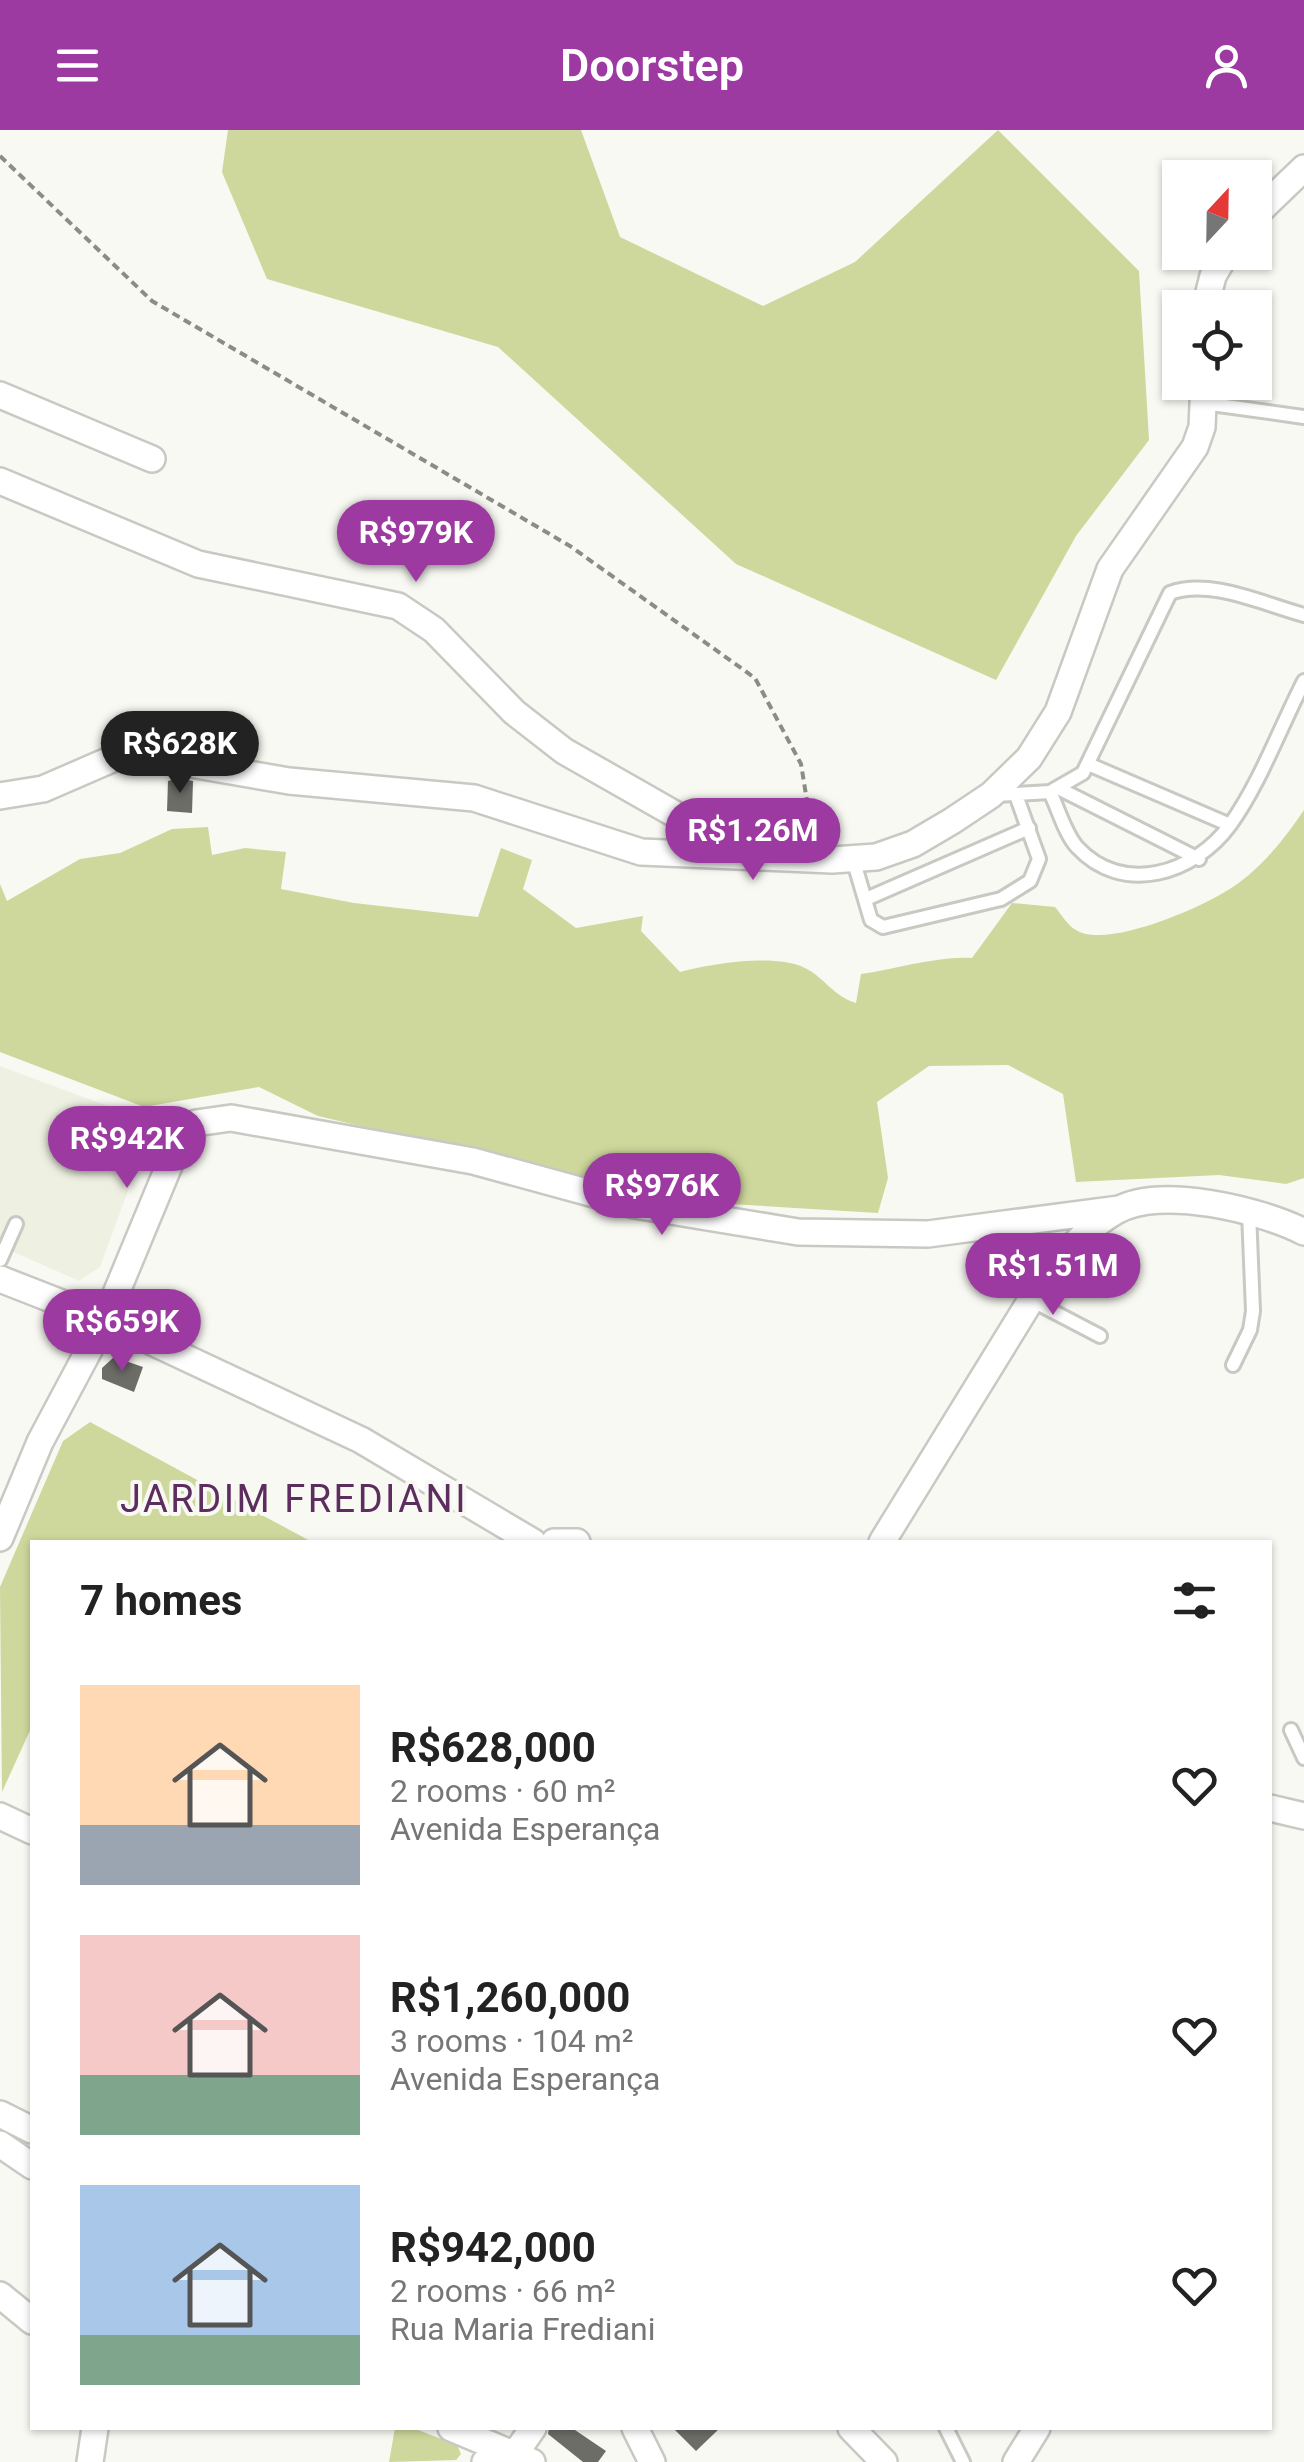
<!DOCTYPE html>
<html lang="en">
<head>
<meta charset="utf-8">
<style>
	body { margin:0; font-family:Roboto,sans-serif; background:#f6f6f6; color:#222; height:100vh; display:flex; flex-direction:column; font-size:38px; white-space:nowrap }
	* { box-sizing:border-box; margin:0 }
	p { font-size:32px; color:#767676 }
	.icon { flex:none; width:55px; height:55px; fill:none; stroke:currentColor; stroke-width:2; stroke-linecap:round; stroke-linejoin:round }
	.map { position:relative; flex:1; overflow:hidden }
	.drawer { position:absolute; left:30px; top:1410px; width:1242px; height:890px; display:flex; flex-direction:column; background:#fff; border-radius:0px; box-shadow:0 2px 8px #0004 }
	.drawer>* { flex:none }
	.needle { width:65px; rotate:22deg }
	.buttons { position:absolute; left:1162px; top:30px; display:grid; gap:20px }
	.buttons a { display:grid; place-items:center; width:110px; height:110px; border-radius:0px; background:#fff; box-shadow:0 2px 8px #0004; font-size:50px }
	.price { position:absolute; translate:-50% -85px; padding:0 22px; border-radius:35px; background:#9c3aa1; color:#fff; font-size:32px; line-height:65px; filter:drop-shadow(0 2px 5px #0008) }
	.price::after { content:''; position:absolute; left:50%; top:60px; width:30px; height:22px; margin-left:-15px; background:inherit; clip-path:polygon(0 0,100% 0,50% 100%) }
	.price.on { background:#222; color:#fff }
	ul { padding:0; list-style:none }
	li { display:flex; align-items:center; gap:30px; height:250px; padding:0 50px }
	li span { display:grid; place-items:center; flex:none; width:280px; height:200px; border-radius:0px; color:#555 }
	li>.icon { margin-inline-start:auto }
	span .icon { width:120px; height:120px; fill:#fffc; stroke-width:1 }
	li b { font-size:42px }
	h2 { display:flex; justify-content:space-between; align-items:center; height:120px; padding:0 50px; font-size:42px }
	header { display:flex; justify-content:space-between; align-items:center; height:130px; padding:0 50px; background:#9c3aa1; color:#fff; font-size:45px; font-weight:600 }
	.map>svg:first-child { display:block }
	.built { fill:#eef1e2 }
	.green { fill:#ced89c }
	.building { fill:#6c6d67 }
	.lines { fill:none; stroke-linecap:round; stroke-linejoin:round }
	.lane-casing { stroke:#c8c9c3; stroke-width:18 }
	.street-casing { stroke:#c8c9c3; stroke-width:30 }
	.path { stroke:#8b8c87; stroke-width:4; stroke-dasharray:8 5; stroke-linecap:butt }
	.lane { stroke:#fff; stroke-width:12 }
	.street { stroke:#fff; stroke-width:25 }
	.labels { text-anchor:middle; stroke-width:8; stroke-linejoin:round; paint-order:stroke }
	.quarter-label { font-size:38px; letter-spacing:2.5px; fill:#5d2d5f; stroke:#f8f9f2 }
</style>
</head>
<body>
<header><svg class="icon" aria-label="menu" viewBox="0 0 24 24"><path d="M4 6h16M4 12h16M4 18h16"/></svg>Doorstep<svg class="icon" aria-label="person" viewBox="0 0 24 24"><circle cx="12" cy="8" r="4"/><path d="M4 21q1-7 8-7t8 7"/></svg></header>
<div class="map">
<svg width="1304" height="2332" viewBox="0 0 1304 2332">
	<rect width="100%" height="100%" fill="#f8f9f2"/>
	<path class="built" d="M0 936 153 993 100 1137 79 1151 0 1116Z"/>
	<path class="green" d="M228 0H581L620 107 763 176 855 132 998 0 1139 141 1149 310 1076 406 996 550 736 434 498 217 267 149 222 42Z
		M1304 680V1048L1286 1054 1219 1045 1076 1052 1063 964 1008 935 929 936 877 972 888 1048 878 1083 730 1074 575 1047 318 986 259 957 144 977 0 922V754L7 771 80 729 120 723 172 699 208 697 212 725 245 718 286 722 281 759 354 773 478 787 501 718 532 730 523 759 576 798 643 786 641 801 680 842C710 834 776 823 805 838 825 848 833 866 856 873L861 844C898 839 935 826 972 828L1012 773 1055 777C1061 784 1068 796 1076 800 1105 819 1195 780 1223 763 1257 744 1283 711 1304 680Z
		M90 1292 312 1412H32V1596L2 1662 0 1457 63 1311Z
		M395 2298H413L457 2315 461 2324 456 2330 389 2332Z"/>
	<path class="building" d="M178 648 193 651 192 683 167 681 168 651Z
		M114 1227 143 1237 134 1262 102 1249V1238Z
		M549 2298H572L606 2321 598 2332H583L548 2304Z
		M673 2298H720L696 2321Z"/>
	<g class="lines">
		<g class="lane-casing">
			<path id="lane" d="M1204 273 1304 287
				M1088 634 1230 695
				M1058 658 1199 729
				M1050 662C1058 678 1065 704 1077 717 1123 767 1195 743 1230 695 1260 653 1280 598 1304 551
				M996 665 1050 662 1083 643 1170 463C1210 448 1263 474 1304 485
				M853 729 871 790 883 797 1001 769 1030 751 1039 729 1016 665
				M866 769 1029 698
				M0 1130 16 1094
				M1031 1170 1100 1206
				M1233 1235 1250 1200 1253 1181 1249 1082
				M1291 1600 1304 1628
				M946 2298 963 2332"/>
		</g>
		<g class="street-casing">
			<path id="street" d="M1255 85 1304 38
				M1205 178 1213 146 1227 122
				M0 265 152 329
				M0 351 198 434 398 476 434 500 514 582 564 621 743 723
				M0 666 43 659 126 623 289 651 474 668 641 722 832 730 876 727 913 714 952 691 991 665 1029 628 1058 582 1110 439 1195 317 1202 297 1204 252
				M0 1149 105 1190 181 1007 196 993 231 988 473 1031 634 1075 798 1102 928 1104 1119 1079
				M0 1408 40 1312 105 1190 361 1310 533 1412
				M554 1412H577
				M882 1412 1047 1144C1068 1121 1088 1097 1116 1081 1160 1055 1261 1080 1304 1102
				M1270 1678 1304 1686
				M0 1686 32 1701
				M0 1984 32 2000
				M0 2014 32 2036
				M0 2165 32 2191
				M451 2298 532 2332
				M635 2298 652 2332
				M851 2298 884 2332
				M90 2332 95 2298
				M485 2332 515 2324 533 2298
				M1016 2332 1037 2298"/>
		</g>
		<path class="path" d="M0 26 152 171 570 416 755 548 801 634 807 671 805 709"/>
		<use href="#lane" class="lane"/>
		<use href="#street" class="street"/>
	</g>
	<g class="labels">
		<g class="quarter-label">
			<text x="294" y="1382">JARDIM FREDIANI</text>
		</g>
	</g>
</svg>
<div class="buttons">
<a><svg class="needle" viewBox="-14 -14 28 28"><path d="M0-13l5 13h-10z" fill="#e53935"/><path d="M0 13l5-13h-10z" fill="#767676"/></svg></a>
<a><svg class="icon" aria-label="locate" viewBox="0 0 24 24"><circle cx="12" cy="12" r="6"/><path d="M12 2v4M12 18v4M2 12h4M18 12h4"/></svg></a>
</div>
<b class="price" style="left:416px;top:455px">R$979K</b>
<b class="price on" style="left:180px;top:666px">R$628K</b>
<b class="price" style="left:753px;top:753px">R$1.26M</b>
<b class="price" style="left:127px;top:1061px">R$942K</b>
<b class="price" style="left:662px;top:1108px">R$976K</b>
<b class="price" style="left:1053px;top:1188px">R$1.51M</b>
<b class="price" style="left:122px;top:1244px">R$659K</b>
<section class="drawer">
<h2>7 homes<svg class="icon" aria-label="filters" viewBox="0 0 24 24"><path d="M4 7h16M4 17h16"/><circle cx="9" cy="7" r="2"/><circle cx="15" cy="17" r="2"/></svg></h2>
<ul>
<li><span style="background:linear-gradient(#ffd9b3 70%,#9aa5b1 0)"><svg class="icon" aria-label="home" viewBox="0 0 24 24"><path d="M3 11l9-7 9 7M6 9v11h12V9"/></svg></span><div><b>R$628,000</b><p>2 rooms · 60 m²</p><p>Avenida Esperança</p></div><svg class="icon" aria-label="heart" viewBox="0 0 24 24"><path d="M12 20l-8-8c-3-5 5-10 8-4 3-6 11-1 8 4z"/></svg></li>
<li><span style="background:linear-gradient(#f6c9c9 70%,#7fa58c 0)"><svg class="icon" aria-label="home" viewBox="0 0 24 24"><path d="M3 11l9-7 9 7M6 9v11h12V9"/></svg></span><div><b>R$1,260,000</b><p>3 rooms · 104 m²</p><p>Avenida Esperança</p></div><svg class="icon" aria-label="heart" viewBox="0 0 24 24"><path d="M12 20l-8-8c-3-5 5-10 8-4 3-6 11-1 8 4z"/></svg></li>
<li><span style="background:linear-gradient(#a9c7e8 75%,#7fa58c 0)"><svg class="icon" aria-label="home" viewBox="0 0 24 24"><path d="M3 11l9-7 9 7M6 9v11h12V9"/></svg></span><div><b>R$942,000</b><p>2 rooms · 66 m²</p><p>Rua Maria Frediani</p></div><svg class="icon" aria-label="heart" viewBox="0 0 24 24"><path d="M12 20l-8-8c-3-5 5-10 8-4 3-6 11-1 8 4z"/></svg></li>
</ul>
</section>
</div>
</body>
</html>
